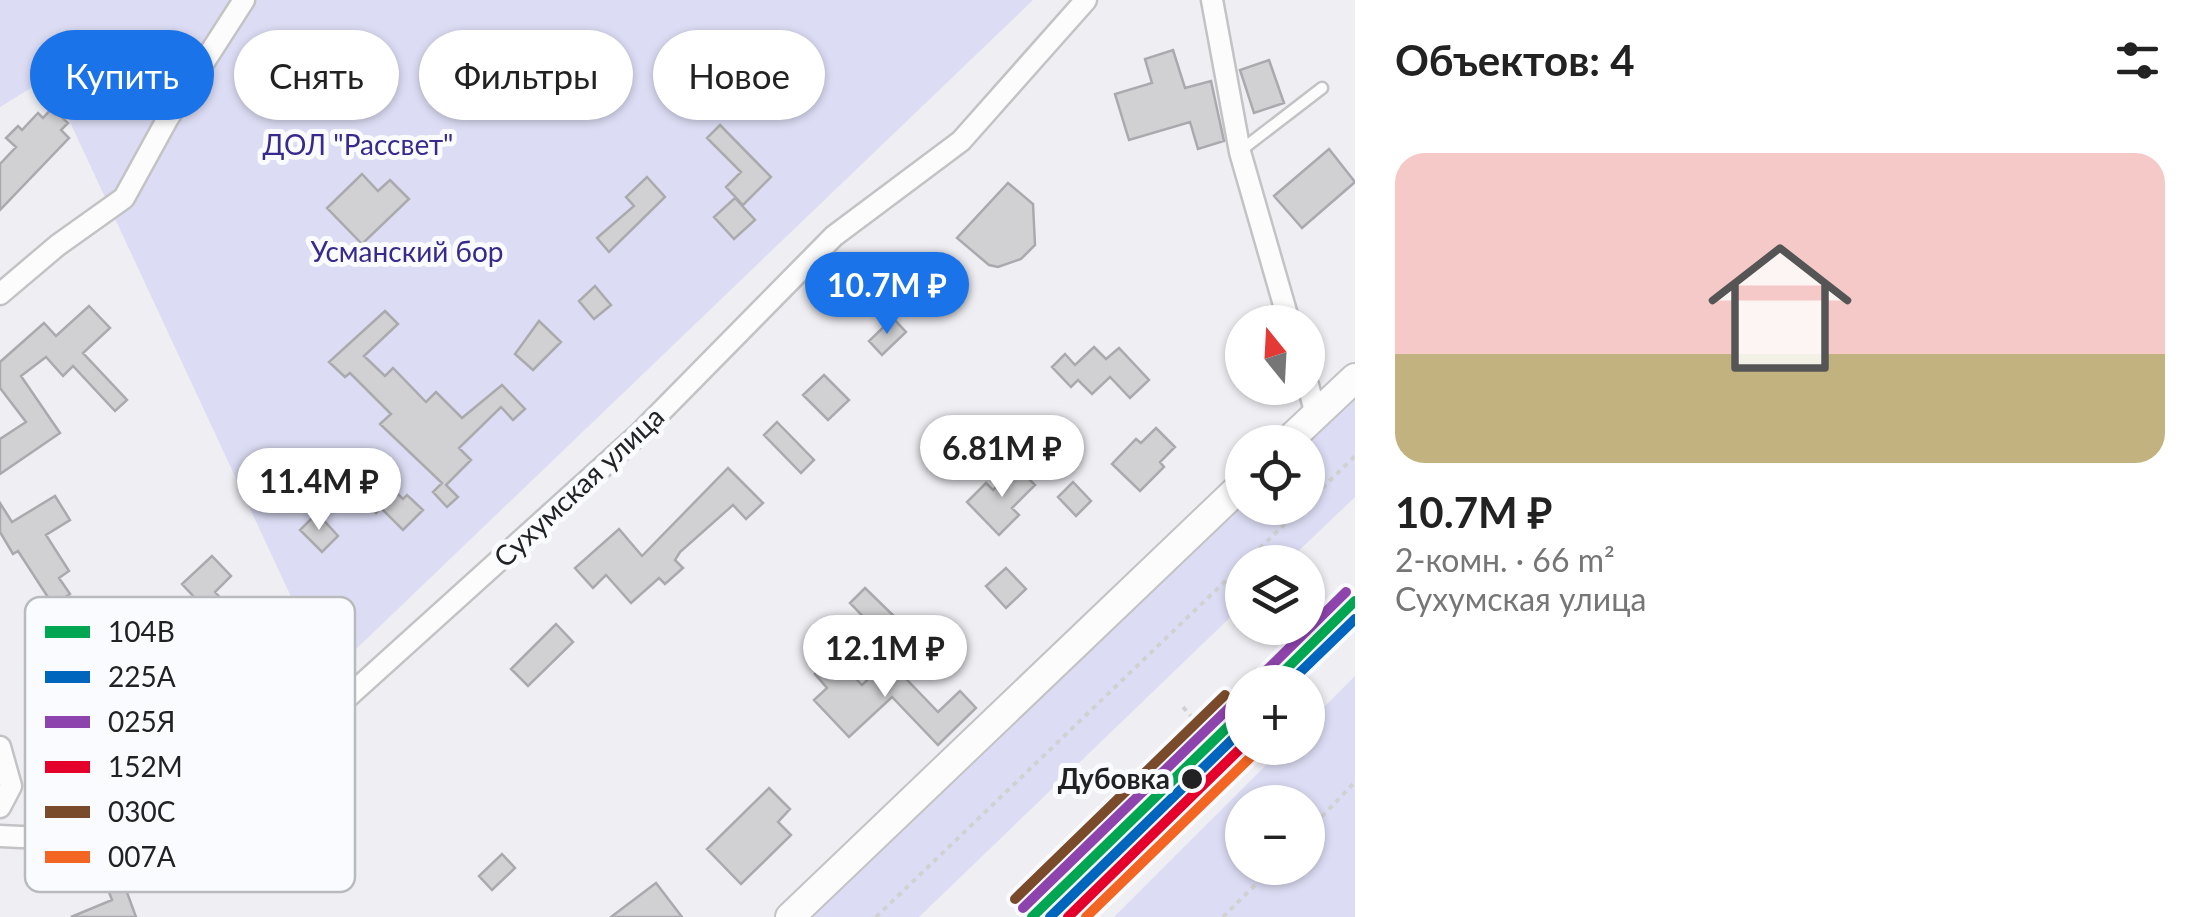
<!DOCTYPE html>
<html lang="ru">
<head>
<meta charset="utf-8">
<style>
	body { margin:0; font-family:Lato,sans-serif; background:#f2f2f2; color:#222; height:100vh; display:flex; flex-direction:column; font-size:38px; white-space:nowrap }
	* { box-sizing:border-box; margin:0 }
	p { font-size:32px; color:#767676 }
	.icon { flex:none; width:55px; height:55px; fill:none; stroke:currentColor; stroke-width:2; stroke-linecap:round; stroke-linejoin:round }
	.map { position:relative; flex:1; overflow:hidden }
	.side { display:flex; flex-direction:column; background:#fff; width:850px }
	.side>* { flex:none }
	.hud { position:absolute; left:30px; top:30px; width:950px; height:90px; display:flex; gap:20px }
	.needle { width:65px; rotate:342deg }
	.tools { position:absolute; left:1225px; top:305px; display:grid; gap:20px }
	.tools a { display:grid; place-items:center; width:100px; height:100px; border-radius:50%; background:#fff; box-shadow:0 2px 8px #0004; font-size:50px }
	.price { position:absolute; translate:-50% -85px; padding:0 22px; border-radius:35px; background:#fff; color:#222; font-size:32px; line-height:65px; filter:drop-shadow(0 2px 5px #0008) }
	.price::after { content:''; position:absolute; left:50%; top:60px; width:30px; height:22px; margin-left:-15px; background:inherit; clip-path:polygon(0 0,100% 0,50% 100%) }
	.price.on { background:#1a73e8; color:#fff }
	ul { padding:0; list-style:none }
	li { display:grid; align-content:center; gap:20px; height:530px; padding:0 40px }
	li span { display:grid; place-items:center; height:310px; border-radius:30px; color:#555 }
	li>.icon { margin-inline-start:auto }
	span .icon { width:180px; height:180px; fill:#fffc; stroke-width:1 }
	li b { font-size:42px }
	h2 { display:flex; justify-content:space-between; align-items:center; height:120px; padding:0 40px; font-size:42px }
	.chip { padding:0 35px; border-radius:45px; background:#fff; box-shadow:0 2px 8px #0004; font-size:35px; line-height:90px }
	.chip.on { background:#1a73e8; color:#fff }
	main { display:flex; flex:1; min-height:0 }
	.map>svg:first-child { display:block }
	.green { fill:#dcddf4; fill-rule:evenodd }
	.building { fill:#d1d1d4; stroke:#aaaaae; stroke-width:2.5 }
	.lines { fill:none; stroke-linecap:round; stroke-linejoin:round }
	.lane-casing { stroke:#c3c3c6; stroke-width:15 }
	.street-casing { stroke:#c3c3c6; stroke-width:25 }
	.secondary-casing { stroke:#c3c3c6; stroke-width:32 }
	.path { stroke:#d1d1d2; stroke-width:4; stroke-dasharray:5 5; stroke-linecap:butt }
	.lane { stroke:#fcfcfd; stroke-width:10 }
	.street { stroke:#fcfcfd; stroke-width:20 }
	.secondary { stroke:#fcfcfd; stroke-width:28 }
	.rail-1-casing { stroke:#fafbff; stroke-width:18 }
	.rail-2-casing { stroke:#fafbff; stroke-width:18 }
	.rail-3-casing { stroke:#fafbff; stroke-width:18 }
	.rail-4-casing { stroke:#fafbff; stroke-width:18 }
	.rail-5-casing { stroke:#fafbff; stroke-width:18 }
	.rail-6-casing { stroke:#fafbff; stroke-width:18 }
	.rail-1 { stroke:#00a651; stroke-width:10 }
	.rail-2 { stroke:#0065bd; stroke-width:10 }
	.rail-3 { stroke:#8e44ad; stroke-width:10 }
	.rail-4 { stroke:#e4002b; stroke-width:10 }
	.rail-5 { stroke:#7a4b2a; stroke-width:10 }
	.rail-6 { stroke:#f26522; stroke-width:10 }
	.stop-dot { fill:#222224; stroke:#fafbff; stroke-width:4 }
	.labels { text-anchor:middle; stroke-width:10; stroke-linejoin:round; paint-order:stroke }
	.park-label { font-size:28px; fill:#3a298d; stroke:#fafbff }
	.street-label { font-size:28px; fill:#222224; stroke:#fafbff }
	.stop-label { font-size:28px; font-weight:bold; fill:#222224; stroke:#fafbff; text-anchor:end }
	.key { fill:#fafbff; stroke:#b9babd; stroke-width:2.5 }
	.key-label { font-size:28px; fill:#222224 }
</style>
</head>
<body>
<main>
<div class="map">
<svg width="1355" height="917" viewBox="0 0 1355 917">
	<rect width="100%" height="100%" fill="#eeeef3"/>
	<path class="green" d="M0 0H1033L328 676 49 77 0 107Z
		M1355 393V497L1287 562H1242V606L919 917H810L1242 501V508H1308V442H1304Z
		M1355 676V917H1114L1283 748H1308V723ZM1308 802V868H1242V802Z"/>
	<path class="building" d="M1173 50 1185 88 1211 81 1224 141 1198 149 1190 122 1129 140 1115 94 1152 83 1145 59Z
		M1269 60 1284 103 1254 113 1240 70Z
		M52 108 68 123 61 130 69 138 0 210V164L16 147 6 138 18 126 22 130 38 113 43 118Z
		M720 125 771 177 743 205 726 187 741 172 707 138Z
		M1329 149 1355 182 1302 228 1274 196Z
		M362 174 378 191 390 180 409 199 362 244 327 208Z
		M647 177 665 197 609 252 597 238 634 206 626 197Z
		M1008 183 1033 204 1035 245 1021 259 998 267 989 265 957 238Z
		M735 198 755 220 734 239 714 217Z
		M595 286 611 305 594 319 579 301Z
		M89 306 110 328 83 353 127 400 115 411 73 366 63 376 46 357 21 376 60 433 0 474V439L26 422 0 388V362L44 323 56 336Z
		M385 311 398 324 364 356 385 376 393 368 426 402 436 392 462 418 502 385 525 409 513 420 501 407 459 448 471 460 446 485 458 497 447 507 433 492 442 483 380 424 391 414 350 373 345 377 329 362Z
		M893 318 906 332 882 355 869 341Z
		M539 321 561 342 533 370 515 354Z
		M1094 347 1106 359 1119 348 1149 380 1130 398 1110 377 1092 394 1078 380 1071 387 1052 367 1065 354 1075 365Z
		M824 375 849 400 828 420 803 395Z
		M777 422 814 460 801 473 764 435Z
		M1156 428 1175 447 1160 462 1164 467 1140 491 1112 464 1136 439 1141 443Z
		M357 455 403 499 407 495 423 510 403 530 381 508 376 513 337 476Z
		M1016 466 1035 485 1012 508 1019 515 999 535 967 502 986 483 993 490Z
		M728 468 763 503 746 519 733 505 680 552 675 560 683 568 665 584 659 578 631 603 606 575 593 588 575 568 619 529 642 556Z
		M1073 482 1091 501 1076 516 1058 497Z
		M55 496 70 520 46 535 69 571 59 578 70 594 53 605 18 551 13 554 0 532V503L12 522Z
		M317 513 338 536 322 552 300 530Z
		M212 556 231 576 215 592 255 635 241 647 182 584Z
		M1006 568 1026 589 1006 608 986 586Z
		M865 588 899 621 883 637 850 603Z
		M556 624 573 642 528 686 511 669Z
		M834 656 862 685 888 660 938 712 960 691 976 708 938 745 892 697 849 737 814 700 827 688 815 674Z
		M769 788 790 809 778 822 791 835 741 884 707 849Z
		M502 854 515 868 492 890 479 876Z
		M656 883 682 917H611Z
		M125 887 136 917H71L112 900 109 892Z"/>
	<g class="lines">
		<g class="lane-casing">
			<path id="lane" d="M1240 151 1322 88"/>
		</g>
		<g class="street-casing">
			<path id="street" d="M1212 0 1240 152 1289 322
				M0 294 58 245 124 198 168 118 244 0
				M1308 385 1316 415
				M0 747 11 786 0 807
				M0 836C88 841 156 832 237 797L639 434 834 236 961 141 1086 0"/>
		</g>
		<g class="secondary-casing">
			<path id="secondary" d="M1287 442 1355 378
				M790 917 1242 485"/>
		</g>
		<path class="path" d="M1308 502 1355 456
			M1245 562 1302 508
			M1183 707 1197 723 1211 710 1222 722
			M1308 831 1355 782
			M876 917 1242 565
			M1223 917 1272 868"/>
		<use href="#lane" class="lane"/>
		<use href="#street" class="street"/>
		<use href="#secondary" class="secondary"/>
		<g class="rail-1-casing">
			<path id="rail-1" d="M1273 682 1355 601
				M1032 917 1242 713"/>
		</g>
		<g class="rail-2-casing">
			<path id="rail-2" d="M1290 682 1355 619
				M1050 917 1242 730"/>
		</g>
		<g class="rail-3-casing">
			<path id="rail-3" d="M1264 673 1346 592
				M1023 908 1233 704"/>
		</g>
		<g class="rail-4-casing">
			<path id="rail-4" d="M1068 917 1242 747"/>
		</g>
		<g class="rail-5-casing">
			<path id="rail-5" d="M1015 899 1225 695"/>
		</g>
		<g class="rail-6-casing">
			<path id="rail-6" d="M1086 917 1260 748"/>
		</g>
		<use href="#rail-1" class="rail-1"/>
		<use href="#rail-2" class="rail-2"/>
		<use href="#rail-3" class="rail-3"/>
		<use href="#rail-4" class="rail-4"/>
		<use href="#rail-5" class="rail-5"/>
		<use href="#rail-6" class="rail-6"/>
	</g>
	<circle class="stop-dot" cx="1192" cy="779" r="12"/>
	<g class="labels">
		<g class="park-label">
			<text x="358" y="155">ДОЛ "Рассвет"</text>
			<text x="407" y="262">Усманский бор</text>
		</g>
		<g class="street-label">
			<text transform="translate(579 487) rotate(-43)" y="10">Сухумская улица</text>
		</g>
		<g class="stop-label">
			<text x="1170" y="789">Дубовка</text>
		</g>
	</g>
	<rect x="25" y="597" width="330" height="295" rx="15" class="key"/>
	<rect x="45" y="626" width="45" height="12" fill="#00a651"/>
	<rect x="45" y="671" width="45" height="12" fill="#0065bd"/>
	<rect x="45" y="716" width="45" height="12" fill="#8e44ad"/>
	<rect x="45" y="761" width="45" height="12" fill="#e4002b"/>
	<rect x="45" y="806" width="45" height="12" fill="#7a4b2a"/>
	<rect x="45" y="851" width="45" height="12" fill="#f26522"/>
	<g class="key-label">
		<text x="108" y="642">104В</text>
		<text x="108" y="687">225А</text>
		<text x="108" y="732">025Я</text>
		<text x="108" y="777">152М</text>
		<text x="108" y="822">030C</text>
		<text x="108" y="867">007А</text>
	</g>
</svg>
<div class="tools">
<a><svg class="needle" viewBox="-14 -14 28 28"><path d="M0-13l5 13h-10z" fill="#e53935"/><path d="M0 13l5-13h-10z" fill="#767676"/></svg></a>
<a><svg class="icon" aria-label="locate" viewBox="0 0 24 24"><circle cx="12" cy="12" r="6"/><path d="M12 2v4M12 18v4M2 12h4M18 12h4"/></svg></a>
<a><svg class="icon" aria-label="layers" viewBox="0 0 24 24"><path d="M12 4l9 5-9 5-9-5zM3 14l9 5 9-5"/></svg></a>
<a>+</a>
<a>−</a>
</div>
<b class="price on" style="left:887px;top:337px">10.7M ₽</b>
<b class="price" style="left:1002px;top:500px">6.81M ₽</b>
<b class="price" style="left:319px;top:533px">11.4M ₽</b>
<b class="price" style="left:885px;top:700px">12.1M ₽</b>
<div class="hud">
<a class="chip on">Купить</a>
<a class="chip">Снять</a>
<a class="chip">Фильтры</a>
<a class="chip">Новое</a>
</div>
</div>
<section class="side">
<h2>Объектов: 4<svg class="icon" aria-label="filters" viewBox="0 0 24 24"><path d="M4 7h16M4 17h16"/><circle cx="9" cy="7" r="2"/><circle cx="15" cy="17" r="2"/></svg></h2>
<ul>
<li><span style="background:linear-gradient(#f6c9c9 65%,#c2b280 0)"><svg class="icon" aria-label="home" viewBox="0 0 24 24"><path d="M3 11l9-7 9 7M6 9v11h12V9"/></svg></span><div><b>10.7M ₽</b><p>2-комн. · 66 m²</p><p>Сухумская улица</p></div></li>
</ul>
</section>
</main>
</body>
</html>
